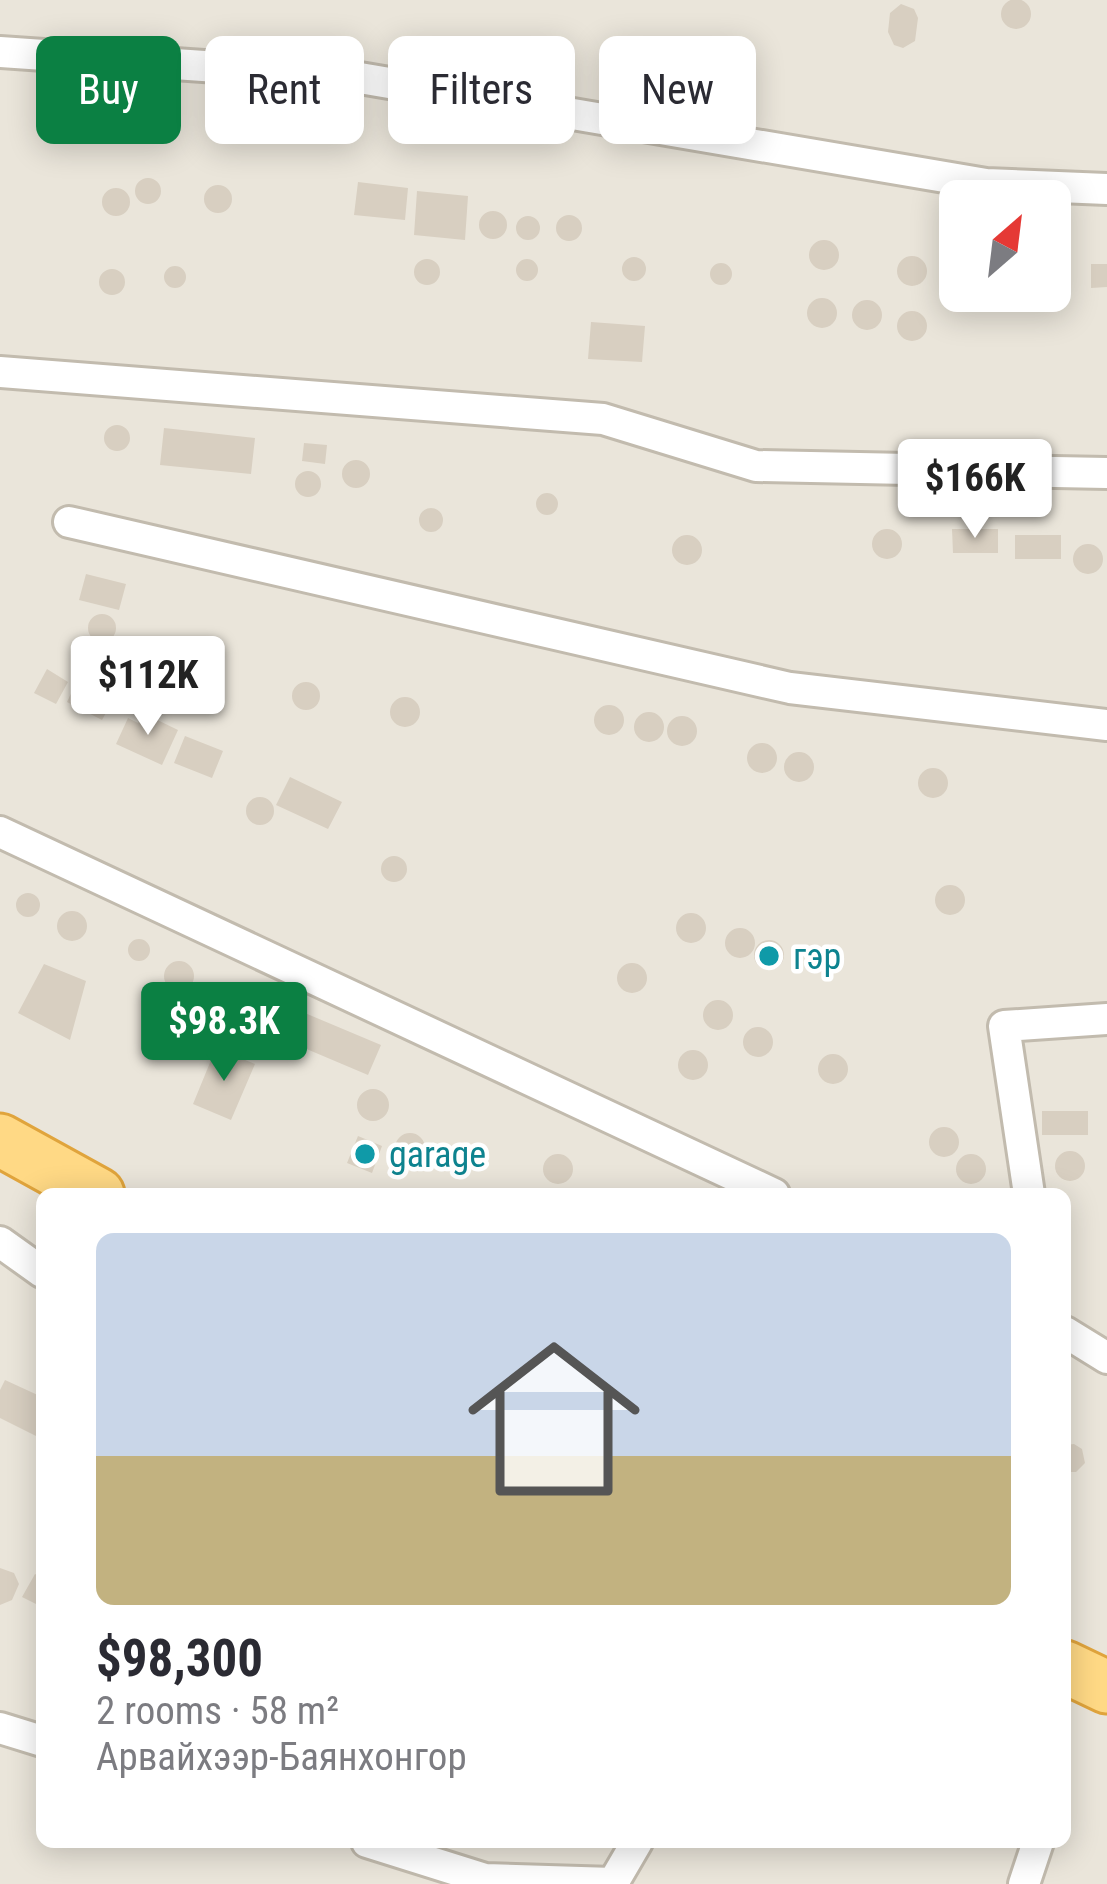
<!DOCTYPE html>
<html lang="en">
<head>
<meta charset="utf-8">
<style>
	body { margin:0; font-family:"Roboto Condensed",sans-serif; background:#f2f2f3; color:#2b2b33; height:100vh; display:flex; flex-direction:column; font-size:45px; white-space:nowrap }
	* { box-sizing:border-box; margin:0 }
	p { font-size:39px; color:#7c7c81 }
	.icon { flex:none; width:66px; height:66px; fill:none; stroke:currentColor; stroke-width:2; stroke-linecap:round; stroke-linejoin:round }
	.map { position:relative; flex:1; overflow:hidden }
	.details { position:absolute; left:36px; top:1188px; width:1035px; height:660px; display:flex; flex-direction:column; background:#fff; border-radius:18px; box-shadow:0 6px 30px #0003 }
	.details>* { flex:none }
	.hud { position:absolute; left:36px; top:36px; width:1035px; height:108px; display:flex; gap:24px }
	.needle { width:78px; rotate:28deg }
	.tools { position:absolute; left:939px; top:180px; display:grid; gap:24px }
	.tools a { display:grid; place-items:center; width:132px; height:132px; border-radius:18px; background:#fff; box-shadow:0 6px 30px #0003; font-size:60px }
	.price { position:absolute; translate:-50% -102px; padding:0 27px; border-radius:12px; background:#fff; color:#222; font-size:39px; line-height:78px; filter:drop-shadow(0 3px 6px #0008) }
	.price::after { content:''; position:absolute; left:50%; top:72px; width:36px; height:27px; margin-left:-18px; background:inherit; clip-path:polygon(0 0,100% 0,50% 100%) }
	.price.on { background:#0b8043; color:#fff }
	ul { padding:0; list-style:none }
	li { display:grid; align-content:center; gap:24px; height:636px; padding:0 60px }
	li+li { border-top:3px solid #e1e1e2 }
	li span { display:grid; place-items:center; height:372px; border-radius:18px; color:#555 }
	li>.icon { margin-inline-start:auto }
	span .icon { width:216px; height:216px; fill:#fffc; stroke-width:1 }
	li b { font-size:51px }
	.pill { padding:0 42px; border-radius:18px; background:#fff; box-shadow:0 6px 30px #0003; font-size:42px; line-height:108px }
	.pill.on { background:#0b8043; color:#fff }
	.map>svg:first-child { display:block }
	.residential { fill:#eae5da; fill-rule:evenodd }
	.building { fill:#d8cfc1 }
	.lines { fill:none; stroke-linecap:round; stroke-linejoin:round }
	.minor-casing { stroke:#c2bbae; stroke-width:36 }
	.trunk-casing { stroke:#e0a43c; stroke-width:57 }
	.minor { stroke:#fff; stroke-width:30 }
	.trunk { stroke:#ffd985; stroke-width:51 }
	.culture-dot { fill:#0f9aa8; stroke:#fff; stroke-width:4.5 }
	.labels { text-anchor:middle; stroke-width:9; stroke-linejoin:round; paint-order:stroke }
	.culture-label { font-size:36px; fill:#0d838f; stroke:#fff; text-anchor:start }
</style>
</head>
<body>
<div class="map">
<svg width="1107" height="1884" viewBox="0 0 1107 1884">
	<rect width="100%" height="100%" fill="#f6f3ec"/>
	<path class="residential" d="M0 0H1107V1884H0ZM960 201H1050V291H960ZM42 1194H1065V1842H42Z"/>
	<path class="building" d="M1001 14a15 15 0 1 1 30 0a15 15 0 1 1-30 0Z
		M901 4 914 9 918 18 915 41 903 48 894 45 888 32 890 13Z
		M135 191a13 13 0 1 1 26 0a13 13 0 1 1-26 0Z
		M358 182 408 188 405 220 354 215Z
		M204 199a14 14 0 1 1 28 0a14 14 0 1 1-28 0Z
		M102 202a14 14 0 1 1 28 0a14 14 0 1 1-28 0Z
		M417 191 468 196 465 240 414 235Z
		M479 225a14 14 0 1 1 28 0a14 14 0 1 1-28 0Z
		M556 228a13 13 0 1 1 26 0a13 13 0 1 1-26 0Z
		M516 228a12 12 0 1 1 24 0a12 12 0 1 1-24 0Z
		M809 255a15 15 0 1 1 30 0a15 15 0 1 1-30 0Z
		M897 271a15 15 0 1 1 30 0a15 15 0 1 1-30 0Z
		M622 269a12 12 0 1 1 24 0a12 12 0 1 1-24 0Z
		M516 270a11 11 0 1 1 22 0a11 11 0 1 1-22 0Z
		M414 272a13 13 0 1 1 26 0a13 13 0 1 1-26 0Z
		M1050 261 1059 263 1067 275 1061 288 1050 291Z
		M710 274a11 11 0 1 1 22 0a11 11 0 1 1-22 0Z
		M1091 264H1107V287L1091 288Z
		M164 277a11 11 0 1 1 22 0a11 11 0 1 1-22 0Z
		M99 282a13 13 0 1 1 26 0a13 13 0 1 1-26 0Z
		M807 313a15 15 0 1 1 30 0a15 15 0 1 1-30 0Z
		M852 315a15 15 0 1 1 30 0a15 15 0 1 1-30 0Z
		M897 326a15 15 0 1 1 30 0a15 15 0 1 1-30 0Z
		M591 322 645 326 642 362 588 359Z
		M104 438a13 13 0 1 1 26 0a13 13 0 1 1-26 0Z
		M164 428 255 438 251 474 160 465Z
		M304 443 327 445 325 464 302 461Z
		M342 474a14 14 0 1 1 28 0a14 14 0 1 1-28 0Z
		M295 484a13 13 0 1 1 26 0a13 13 0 1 1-26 0Z
		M536 504a11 11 0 1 1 22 0a11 11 0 1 1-22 0Z
		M419 520a12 12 0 1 1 24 0a12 12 0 1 1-24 0Z
		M952 529H998V553H953Z
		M872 544a15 15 0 1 1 30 0a15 15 0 1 1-30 0Z
		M1015 535H1061V559H1015Z
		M672 550a15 15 0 1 1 30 0a15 15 0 1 1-30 0Z
		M1073 559a15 15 0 1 1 30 0a15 15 0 1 1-30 0Z
		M86 574 126 584 119 610 79 600Z
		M88 628a14 14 0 1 1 28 0a14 14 0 1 1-28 0Z
		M47 669 68 682 56 704 34 693Z
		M292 696a14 14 0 1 1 28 0a14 14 0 1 1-28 0Z
		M76 683 112 702 102 720 67 702Z
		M390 712a15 15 0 1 1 30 0a15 15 0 1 1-30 0Z
		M594 720a15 15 0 1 1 30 0a15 15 0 1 1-30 0Z
		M634 727a15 15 0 1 1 30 0a15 15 0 1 1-30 0Z
		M143 713 178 730 162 765 116 744 128 718 138 723Z
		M667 731a15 15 0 1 1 30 0a15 15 0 1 1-30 0Z
		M185 736 223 751 212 778 174 763Z
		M747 758a15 15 0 1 1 30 0a15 15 0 1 1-30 0Z
		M784 767a15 15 0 1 1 30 0a15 15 0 1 1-30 0Z
		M918 783a15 15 0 1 1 30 0a15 15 0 1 1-30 0Z
		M290 777 342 802 328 829 276 805Z
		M246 811a14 14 0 1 1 28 0a14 14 0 1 1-28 0Z
		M381 869a13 13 0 1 1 26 0a13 13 0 1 1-26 0Z
		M935 900a15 15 0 1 1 30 0a15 15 0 1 1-30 0Z
		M16 905a12 12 0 1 1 24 0a12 12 0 1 1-24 0Z
		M57 926a15 15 0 1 1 30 0a15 15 0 1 1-30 0Z
		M676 928a15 15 0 1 1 30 0a15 15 0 1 1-30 0Z
		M725 943a15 15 0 1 1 30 0a15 15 0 1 1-30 0Z
		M128 950a11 11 0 1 1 22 0a11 11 0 1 1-22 0Z
		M754 955a15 15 0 1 1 30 0a15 15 0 1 1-30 0Z
		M164 976a15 15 0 1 1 30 0a15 15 0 1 1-30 0Z
		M617 978a15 15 0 1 1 30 0a15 15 0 1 1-30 0Z
		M44 964 86 981 70 1040 18 1013Z
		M243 987 381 1045 368 1075 264 1031 257 1049 223 1034Z
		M703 1015a15 15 0 1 1 30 0a15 15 0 1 1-30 0Z
		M743 1042a15 15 0 1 1 30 0a15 15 0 1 1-30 0Z
		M216 1048 255 1064 231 1120 193 1104Z
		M678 1065a15 15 0 1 1 30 0a15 15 0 1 1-30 0Z
		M818 1069a15 15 0 1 1 30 0a15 15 0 1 1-30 0Z
		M357 1105a16 16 0 1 1 32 0a16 16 0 1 1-32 0Z
		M1042 1111H1088V1135H1042Z
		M929 1142a15 15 0 1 1 30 0a15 15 0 1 1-30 0Z
		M395 1148a15 15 0 1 1 30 0a15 15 0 1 1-30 0Z
		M358 1136 382 1146 372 1173 347 1163Z
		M1055 1166a15 15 0 1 1 30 0a15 15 0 1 1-30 0Z
		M956 1169a15 15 0 1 1 30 0a15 15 0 1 1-30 0Z
		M543 1169a15 15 0 1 1 30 0a15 15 0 1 1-30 0Z
		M5 1380 42 1397V1439L0 1418V1390Z
		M1074 1444 1082 1449 1085 1463 1076 1472H1065V1445Z
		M0 1568 14 1573 19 1584 12 1600 0 1605Z
		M35 1574 42 1577V1607L22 1597Z"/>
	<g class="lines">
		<g class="minor-casing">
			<path id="minor" d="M0 52 348 76 986 184 1107 189
				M0 372 603 419 756 466 1107 473
				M69 522 790 688 1107 725
				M0 832 774 1194
				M1029 1194 1004 1026 1107 1019
				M0 1242 42 1272
				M1065 1332 1107 1358
				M0 1728 42 1741
				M367 1842 485 1879 613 1883 637 1842
				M1024 1884 1038 1842"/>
		</g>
		<g class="trunk-casing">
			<path id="trunk" d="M0 1140 98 1194
				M1065 1667 1107 1687"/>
		</g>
		<use href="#minor" class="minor"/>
		<use href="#trunk" class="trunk"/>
	</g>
	<g class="culture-dot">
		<circle cx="769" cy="956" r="12"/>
		<circle cx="365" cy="1154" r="12"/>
	</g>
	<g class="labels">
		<g class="culture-label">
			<text x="793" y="969">гэр</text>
			<text x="389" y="1167">garage</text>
		</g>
	</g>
</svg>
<div class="tools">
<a><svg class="needle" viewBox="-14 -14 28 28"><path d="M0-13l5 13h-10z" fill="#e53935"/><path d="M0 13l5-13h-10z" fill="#7c7c81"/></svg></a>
</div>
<b class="price" style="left:975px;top:541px">$166K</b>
<b class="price" style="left:148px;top:738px">$112K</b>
<b class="price on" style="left:224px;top:1084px">$98.3K</b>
<div class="hud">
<a class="pill on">Buy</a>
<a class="pill">Rent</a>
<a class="pill">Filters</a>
<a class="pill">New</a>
</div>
<section class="details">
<ul>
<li><span style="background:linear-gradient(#c9d6e8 60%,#c2b280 0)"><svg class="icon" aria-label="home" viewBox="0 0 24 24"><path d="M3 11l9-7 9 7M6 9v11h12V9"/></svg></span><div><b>$98,300</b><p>2 rooms · 58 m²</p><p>Арвайхээр-Баянхонгор</p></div></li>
</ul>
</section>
</div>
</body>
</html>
